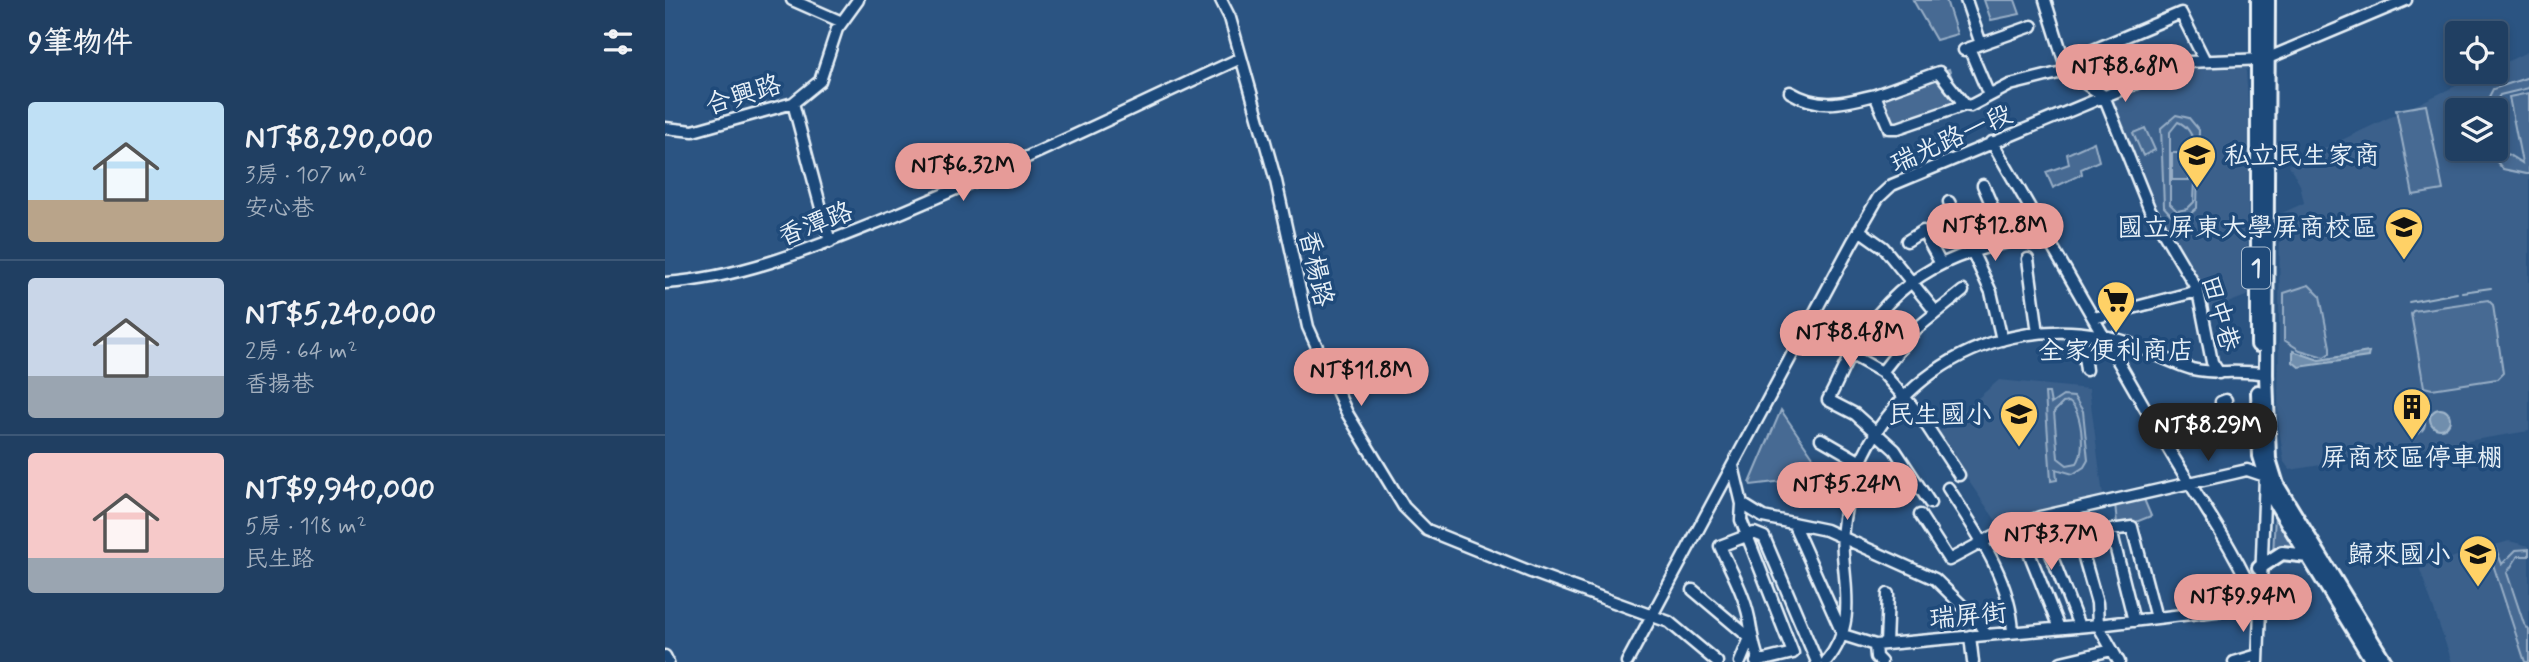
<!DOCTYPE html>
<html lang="zh-TW">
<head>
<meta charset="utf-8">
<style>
	body { margin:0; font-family:Mynerve,"LXGW WenKai TC",sans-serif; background:#284668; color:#f1f3f6; height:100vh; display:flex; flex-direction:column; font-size:26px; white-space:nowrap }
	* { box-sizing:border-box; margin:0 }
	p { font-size:23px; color:#a2afbe }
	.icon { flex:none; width:38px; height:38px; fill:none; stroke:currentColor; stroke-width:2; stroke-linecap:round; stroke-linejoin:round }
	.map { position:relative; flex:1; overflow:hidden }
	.drawer { display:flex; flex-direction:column; background:#203f62; width:665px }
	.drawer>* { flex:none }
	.tools { position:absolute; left:1780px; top:21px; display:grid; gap:14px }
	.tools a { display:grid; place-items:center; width:63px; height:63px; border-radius:7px; background:#203f62; box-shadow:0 4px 10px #0003,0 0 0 2px #3d5877; font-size:35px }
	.price { position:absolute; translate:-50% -60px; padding:0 16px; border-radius:24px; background:#e69b98; color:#111; font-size:23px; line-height:46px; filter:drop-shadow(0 2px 4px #0008) }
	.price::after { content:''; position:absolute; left:50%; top:42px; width:21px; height:16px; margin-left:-10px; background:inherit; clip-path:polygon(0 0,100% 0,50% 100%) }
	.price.current { background:#222; color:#fff }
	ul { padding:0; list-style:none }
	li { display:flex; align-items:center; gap:21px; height:175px; padding:0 28px }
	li+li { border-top:2px solid #3d5877 }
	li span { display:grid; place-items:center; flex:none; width:196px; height:140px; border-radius:7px; color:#555 }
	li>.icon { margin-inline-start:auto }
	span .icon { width:84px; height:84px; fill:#fffc; stroke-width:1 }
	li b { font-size:30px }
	h2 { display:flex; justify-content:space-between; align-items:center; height:84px; padding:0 28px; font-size:30px }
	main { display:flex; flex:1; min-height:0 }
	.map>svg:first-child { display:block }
	.built { fill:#3a608b; fill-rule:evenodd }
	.green { fill:#476b93; stroke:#98aec6; stroke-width:2; fill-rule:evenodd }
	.water { fill:#708ead; stroke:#a0b6cb; stroke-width:2 }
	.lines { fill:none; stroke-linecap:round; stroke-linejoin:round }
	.stream { stroke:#a0b6cb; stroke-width:2 }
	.minor-casing { stroke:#e8f1f8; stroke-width:15 }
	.major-casing { stroke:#e8f1f8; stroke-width:18 }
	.minor { stroke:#1f4a7a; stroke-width:10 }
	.major { stroke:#1f4a7a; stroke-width:12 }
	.labels { text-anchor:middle; stroke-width:7; stroke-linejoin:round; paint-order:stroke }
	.shield { fill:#1f4a7a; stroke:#acbfd2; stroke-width:2 }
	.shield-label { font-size:24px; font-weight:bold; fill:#e8f1f8 }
	.street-label { font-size:26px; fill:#e8f1f8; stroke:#1f4a7a }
	.poi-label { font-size:26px; fill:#e8f1f8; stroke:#1f4a7a; text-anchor:end }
</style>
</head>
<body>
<main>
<section class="drawer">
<h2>9筆物件<svg class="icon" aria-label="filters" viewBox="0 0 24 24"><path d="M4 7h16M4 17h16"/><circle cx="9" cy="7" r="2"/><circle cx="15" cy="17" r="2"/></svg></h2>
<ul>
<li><span style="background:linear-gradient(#bfe0f5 70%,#b9a48a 0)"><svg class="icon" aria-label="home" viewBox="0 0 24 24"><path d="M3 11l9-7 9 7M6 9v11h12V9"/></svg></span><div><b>NT$8,290,000</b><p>3房 · 107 m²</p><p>安心巷</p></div></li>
<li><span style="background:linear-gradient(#c9d6e8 70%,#9aa5b1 0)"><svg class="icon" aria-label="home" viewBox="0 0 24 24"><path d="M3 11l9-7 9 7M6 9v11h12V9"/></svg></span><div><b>NT$5,240,000</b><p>2房 · 64 m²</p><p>香揚巷</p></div></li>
<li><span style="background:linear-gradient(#f6c9c9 75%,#9aa5b1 0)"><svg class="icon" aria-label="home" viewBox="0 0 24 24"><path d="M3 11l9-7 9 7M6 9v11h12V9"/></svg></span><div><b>NT$9,940,000</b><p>5房 · 118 m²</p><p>民生路</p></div></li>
</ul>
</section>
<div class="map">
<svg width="1864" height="662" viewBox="0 0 1864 662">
	<rect width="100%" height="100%" fill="#2b5482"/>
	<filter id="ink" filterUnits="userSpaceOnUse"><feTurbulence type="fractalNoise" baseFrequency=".0143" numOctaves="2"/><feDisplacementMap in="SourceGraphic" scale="14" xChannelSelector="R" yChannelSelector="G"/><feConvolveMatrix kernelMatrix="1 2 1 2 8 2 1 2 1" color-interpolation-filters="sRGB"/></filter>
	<g filter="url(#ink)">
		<path class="built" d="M1864 51V431L1625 470 1619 462 1613 421 1615 214 1639 203 1635 185 1624 165 1820 72H1830L1831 67ZM1792 110H1830V149H1792Z
			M1535 63H1586L1581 71 1585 132 1582 277 1586 294 1545 310 1537 289 1487 206 1444 100 1513 70Z
			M1334 380 1424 389 1439 503 1338 531 1298 473 1269 436Z
			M1844 541 1864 546V662H1787L1754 567Z"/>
		<path class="green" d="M1248 0H1281L1292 34 1271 40Z
			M1319 0H1350L1355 14 1326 20Z
			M1284 69 1296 109 1219 135 1209 94Z
			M1864 77V88L1835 95 1825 110H1817L1828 89Z
			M1864 93V174H1861L1838 169 1821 149H1830L1831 139 1836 150 1857 163 1844 97Z
			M1761 105 1778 190 1748 195 1731 110Z
			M1511 115 1524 118 1534 130 1532 208 1524 215 1510 219 1499 207 1496 128ZM1513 122C1539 132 1529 179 1529 202L1522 209 1512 211 1505 204V132Z
			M1480 128 1490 150 1478 156 1468 133Z
			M1429 142 1434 161 1416 169 1417 174 1388 188 1381 172 1404 164 1402 154Z
			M1507 153H1525L1524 180H1507Z
			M1644 285 1655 296 1665 347V353L1659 357 1635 350 1619 340V293Z
			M1823 300 1828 305 1838 373 1832 379 1767 389 1759 387 1746 314 1748 311Z
			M1380 393H1384L1386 404 1398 396 1409 397 1418 411 1423 460 1419 467 1408 474 1391 469 1392 480 1386 481ZM1404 402C1417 411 1421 451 1412 463L1402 465 1393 458 1389 412 1398 403Z
			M1116 410 1161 476 1086 485 1085 483Z
			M1738 423a11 11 0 1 1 22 0a11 11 0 1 1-22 0Z
			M1478 497 1486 516 1466 524 1449 527 1452 524 1450 503Z
			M1610 514 1631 547 1620 549 1608 556Z
			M1830 547 1837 564 1851 550 1864 549V556H1853L1842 573 1859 624 1864 630V662H1860L1823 549Z"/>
		<path class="water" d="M1628 351 1654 360 1704 352 1703 357 1634 367 1628 362Z
			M1765 419a10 10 0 1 1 20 0a10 10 0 1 1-20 0Z"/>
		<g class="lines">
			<path class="stream" d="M1797 292 1826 288
				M1744 302 1792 293"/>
			<g class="minor-casing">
				<path id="minor" d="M127 0 177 22
					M556 0 565 18 611 181 643 327 682 413 739 507 762 530 866 572 1004 622 1052 662
					M1301 0 1316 44
					M1380 0 1401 67
					M1304 48 1324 95
					M1299 50 1367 26
					M1400 62 1516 13 1539 59
					M1125 92C1155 110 1178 103 1210 95
					M128 103 165 242
					M1300 105 1274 72 1210 95 1224 128H1233L1300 105 1305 106 1345 85 1401 71 1439 96 1484 208 1533 291 1547 362 1554 373
					M0 128 28 131 128 103 155 81 172 29 193 0
					M1327 142C1386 244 1444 347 1503 448 1534 501 1571 549 1593 606
					M1318 185 1342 241
					M1284 202 1326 292 1337 340
					M1194 230 1218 247 1270 311
					M1242 241 1258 231 1276 264
					M1363 259 1373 333
					M0 283C80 278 155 245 228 216 346 167 460 111 576 58
					M1429 318 1533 291
					M1140 329 1217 372 1254 414 1294 475
					M1416 334 1421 370
					M1217 372 1251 329 1298 291
					M1559 414 1556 402 1561 400
					M1156 439 1194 461
					M1068 466 1077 504 1076 520 1128 653 1091 662
					M1283 488C1312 533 1345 577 1348 632
					M1265 503 1230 450 1190 414 1163 400C1172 384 1178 367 1187 352 1233 271 1293 249 1381 235
					M1077 504 1098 517 1161 530 1270 579 1312 620 1321 635
					M1255 515 1284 560 1338 531 1375 517 1569 473 1582 470 1600 476
					M1375 517 1382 544 1414 626
					M1128 523 1178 635 1210 645 1433 625 1593 606
					M1353 525 1394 628
					M1410 526 1432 603 1433 625 1454 662
					M1028 590 1085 638
					M1469 621 1446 530 1467 527 1491 618
					M1305 636 1308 662
					M1221 644 1223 594
					M1210 645 1211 657 1216 662
					M0 656 3 662
					M1094 661C1088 646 1087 634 1084 618 1079 593 1065 569 1055 546L1089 533 1099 537 1152 662
					M962 662 1187 243 1213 198 1227 185 1522 62 1601 59 1741 0
					M1075 662 1085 638
					M1161 662C1199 616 1171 570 1179 519 1198 395 1313 312 1438 336 1468 341 1497 360 1527 369 1551 375 1577 369 1601 374
					M1396 662 1447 650
					M1569 662 1593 655
					M1593 662 1600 476"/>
			</g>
			<g class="major-casing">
				<path id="major" d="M1603 0 1601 374 1604 459 1612 485 1720 662
					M1593 345V0
					M1593 392 1595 456 1608 499 1708 662
					M1594 568 1617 553 1643 556"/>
			</g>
			<use href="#minor" class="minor"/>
			<use href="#major" class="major"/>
		</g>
	</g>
	<defs>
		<g id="school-pin" transform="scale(2.0125)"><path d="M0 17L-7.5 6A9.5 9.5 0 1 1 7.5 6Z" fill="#ffd166" stroke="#1f4a7a"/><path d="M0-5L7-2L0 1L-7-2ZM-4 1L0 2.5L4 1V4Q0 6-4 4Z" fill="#111"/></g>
		<g id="university-pin" transform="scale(2.0125)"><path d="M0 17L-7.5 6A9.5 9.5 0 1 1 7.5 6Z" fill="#ffd166" stroke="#1f4a7a"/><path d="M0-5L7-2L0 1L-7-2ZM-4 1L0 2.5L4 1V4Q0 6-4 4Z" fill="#111"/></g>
		<g id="supermarket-pin" transform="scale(2.0125)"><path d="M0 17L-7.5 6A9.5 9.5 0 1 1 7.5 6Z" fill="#ffd166" stroke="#1f4a7a"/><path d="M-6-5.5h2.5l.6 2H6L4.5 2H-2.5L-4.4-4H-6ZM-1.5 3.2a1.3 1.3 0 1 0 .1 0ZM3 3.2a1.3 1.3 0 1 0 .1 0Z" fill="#111"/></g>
		<g id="building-pin" transform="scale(2.0125)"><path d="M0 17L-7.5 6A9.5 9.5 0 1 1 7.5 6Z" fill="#ffd166" stroke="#1f4a7a"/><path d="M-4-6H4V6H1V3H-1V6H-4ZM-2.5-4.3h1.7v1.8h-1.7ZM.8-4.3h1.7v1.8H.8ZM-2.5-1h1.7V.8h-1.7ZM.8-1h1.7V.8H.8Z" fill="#111"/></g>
	</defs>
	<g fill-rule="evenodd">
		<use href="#school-pin" x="1532" y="155"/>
		<use href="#university-pin" x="1739" y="227"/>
		<use href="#supermarket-pin" x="1451" y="300"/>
		<use href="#building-pin" x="1747" y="407"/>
		<use href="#school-pin" x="1354" y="414"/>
		<use href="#school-pin" x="1813" y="554"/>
	</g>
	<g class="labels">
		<rect class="shield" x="1577" y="247.5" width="28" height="41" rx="5"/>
		<g class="shield-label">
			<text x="1591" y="276">1</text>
		</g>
		<g class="street-label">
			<text transform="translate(78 94) rotate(-17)" y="9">合興路</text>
			<text transform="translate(1286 138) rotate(-24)" y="9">瑞光路一段</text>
			<text transform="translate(150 223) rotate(-21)" y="9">香潭路</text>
			<text transform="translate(652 268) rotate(78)" y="9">香楊路</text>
			<text transform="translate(1556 313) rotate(74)" y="9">田中巷</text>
			<text transform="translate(1303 615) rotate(-5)" y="9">瑞屏街</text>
		</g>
		<g class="poi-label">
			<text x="1559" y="164" text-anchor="start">私立民生家商</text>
			<text x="1712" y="236">國立屏東大學屏商校區</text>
			<text x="1451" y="359" text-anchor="middle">全家便利商店</text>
			<text x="1327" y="423">民生國小</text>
			<text x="1747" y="466" text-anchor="middle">屏商校區停車棚</text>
			<text x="1786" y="563">歸來國小</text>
		</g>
	</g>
</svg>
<div class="tools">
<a><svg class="icon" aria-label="locate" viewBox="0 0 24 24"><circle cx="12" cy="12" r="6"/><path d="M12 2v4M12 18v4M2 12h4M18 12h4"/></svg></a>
<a><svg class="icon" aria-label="layers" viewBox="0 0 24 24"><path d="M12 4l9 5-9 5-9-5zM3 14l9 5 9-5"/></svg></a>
</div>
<b class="price" style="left:1460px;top:104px">NT$8.68M</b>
<b class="price" style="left:298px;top:203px">NT$6.32M</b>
<b class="price" style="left:1330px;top:263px">NT$12.8M</b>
<b class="price" style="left:1185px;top:370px">NT$8.48M</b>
<b class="price" style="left:696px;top:408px">NT$11.8M</b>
<b class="price current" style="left:1543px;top:463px">NT$8.29M</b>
<b class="price" style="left:1182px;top:522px">NT$5.24M</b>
<b class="price" style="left:1386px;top:572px">NT$3.7M</b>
<b class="price" style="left:1578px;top:634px">NT$9.94M</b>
</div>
</main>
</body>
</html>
